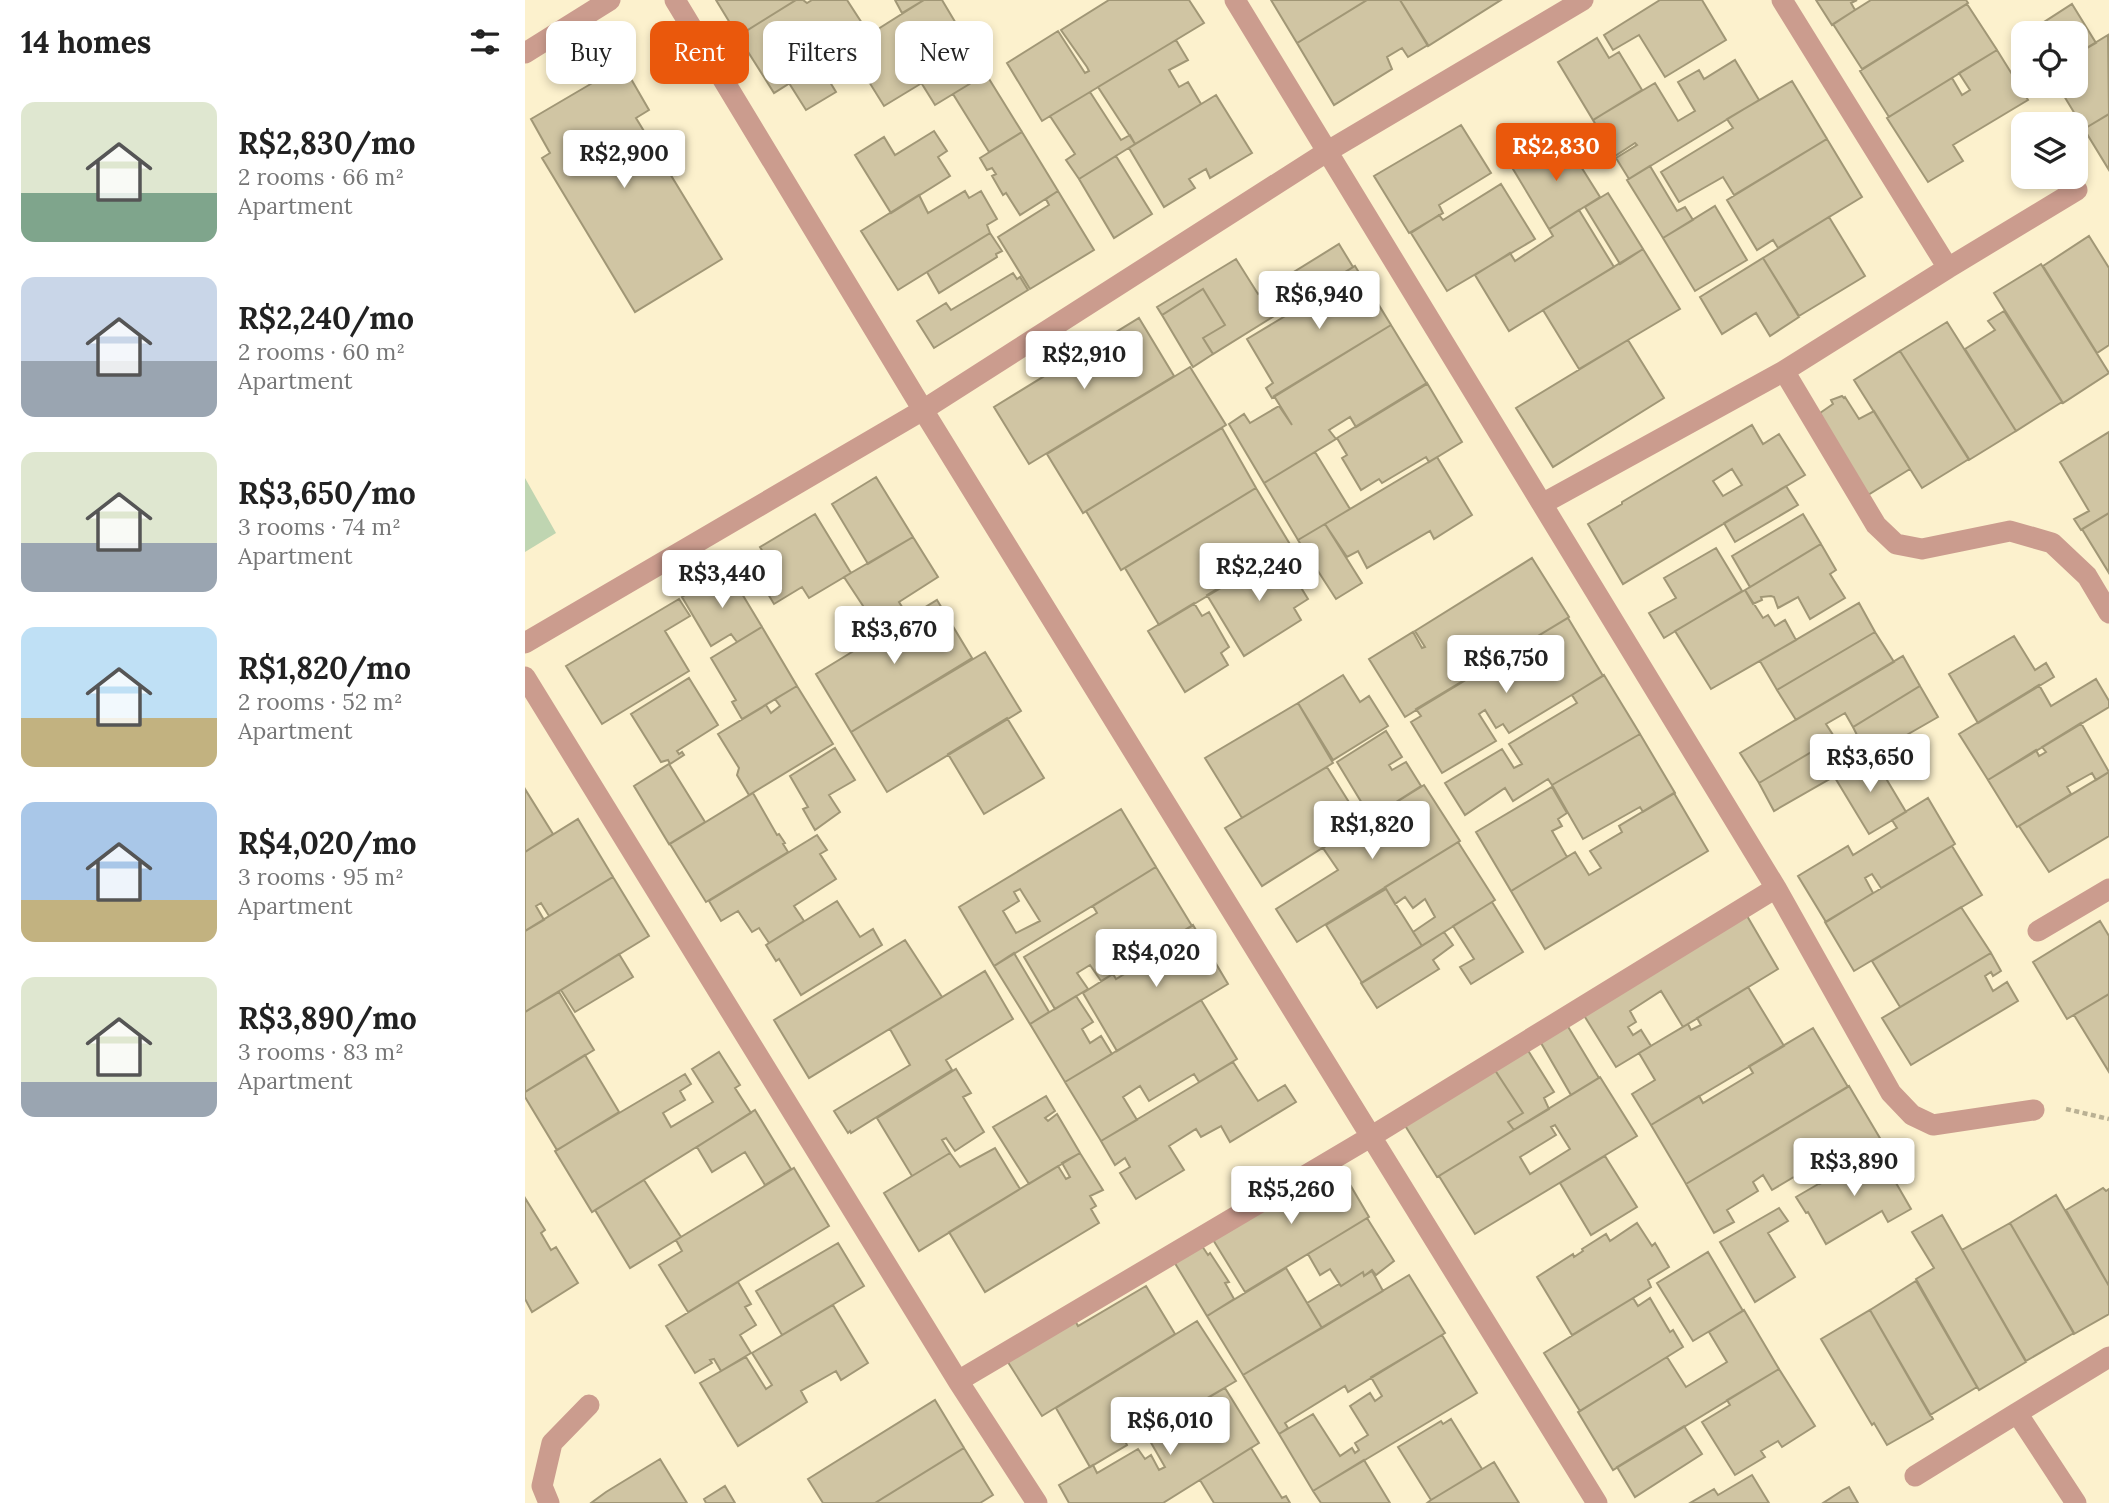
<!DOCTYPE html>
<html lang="en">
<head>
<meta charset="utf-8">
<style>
	body { margin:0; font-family:Lora,serif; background:#f6f6f6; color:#222; height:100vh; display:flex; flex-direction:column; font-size:26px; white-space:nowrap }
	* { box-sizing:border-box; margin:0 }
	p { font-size:23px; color:#767676 }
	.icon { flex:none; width:38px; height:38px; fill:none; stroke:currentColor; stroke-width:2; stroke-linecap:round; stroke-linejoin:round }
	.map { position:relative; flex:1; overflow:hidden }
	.details { display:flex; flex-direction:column; background:#fff; width:525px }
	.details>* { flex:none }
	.guide { position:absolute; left:21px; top:21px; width:665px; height:63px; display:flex; gap:14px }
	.buttons { position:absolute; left:1486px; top:21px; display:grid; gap:14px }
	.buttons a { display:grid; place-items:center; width:77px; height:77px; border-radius:14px; background:#fff; box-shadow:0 4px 10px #0003; font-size:35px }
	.price { position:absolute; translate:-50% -60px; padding:0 16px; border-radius:7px; background:#fff; color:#222; font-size:23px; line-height:46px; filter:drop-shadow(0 2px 4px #0008) }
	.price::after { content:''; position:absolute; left:50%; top:42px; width:21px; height:16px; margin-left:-10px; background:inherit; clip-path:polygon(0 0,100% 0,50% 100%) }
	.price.selected { background:#ea580c; color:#fff }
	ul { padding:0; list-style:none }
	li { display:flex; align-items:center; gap:21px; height:175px; padding:0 21px }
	li span { display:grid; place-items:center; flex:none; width:196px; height:140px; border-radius:14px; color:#555 }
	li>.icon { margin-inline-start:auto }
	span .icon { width:84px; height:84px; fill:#fffc; stroke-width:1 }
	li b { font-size:30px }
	h2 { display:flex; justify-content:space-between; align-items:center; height:84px; padding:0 21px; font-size:30px }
	.chip { padding:0 24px; border-radius:14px; background:#fff; box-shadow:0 4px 10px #0003; font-size:24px; line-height:63px }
	.chip.selected { background:#ea580c; color:#fff }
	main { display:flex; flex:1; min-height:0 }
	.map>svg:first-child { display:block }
	.green { fill:#bfd5b1 }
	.building { fill:#d0c5a3; stroke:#a19776; stroke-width:2; fill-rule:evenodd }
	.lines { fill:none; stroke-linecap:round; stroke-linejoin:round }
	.path { stroke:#bab194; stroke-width:4.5; stroke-dasharray:5 3.5; stroke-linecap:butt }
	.street { stroke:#cb9c8e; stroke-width:21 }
</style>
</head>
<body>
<main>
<section class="details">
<h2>14 homes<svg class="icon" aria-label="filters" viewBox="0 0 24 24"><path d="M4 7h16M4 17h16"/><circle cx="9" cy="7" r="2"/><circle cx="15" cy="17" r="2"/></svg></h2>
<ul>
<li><span style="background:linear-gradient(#dfe7d0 65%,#7fa58c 0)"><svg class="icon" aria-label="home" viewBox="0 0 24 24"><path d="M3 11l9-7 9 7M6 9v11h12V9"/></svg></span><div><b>R$2,830/mo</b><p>2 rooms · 66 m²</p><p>Apartment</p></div></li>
<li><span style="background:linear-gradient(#c9d6e8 60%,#9aa5b1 0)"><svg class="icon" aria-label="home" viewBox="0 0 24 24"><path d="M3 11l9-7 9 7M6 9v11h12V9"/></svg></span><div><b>R$2,240/mo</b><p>2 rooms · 60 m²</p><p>Apartment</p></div></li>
<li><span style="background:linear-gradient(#dfe7d0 65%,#9aa5b1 0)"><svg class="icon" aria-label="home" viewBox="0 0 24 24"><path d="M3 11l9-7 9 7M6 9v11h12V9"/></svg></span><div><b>R$3,650/mo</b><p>3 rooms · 74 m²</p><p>Apartment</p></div></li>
<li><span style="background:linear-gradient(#bfe0f5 65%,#c2b280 0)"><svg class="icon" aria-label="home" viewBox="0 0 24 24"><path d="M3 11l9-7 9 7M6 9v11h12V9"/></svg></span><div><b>R$1,820/mo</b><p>2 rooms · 52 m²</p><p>Apartment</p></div></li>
<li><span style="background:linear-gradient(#a9c7e8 70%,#c2b280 0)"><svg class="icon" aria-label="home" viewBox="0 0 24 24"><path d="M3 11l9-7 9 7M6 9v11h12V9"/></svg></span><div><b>R$4,020/mo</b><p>3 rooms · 95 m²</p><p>Apartment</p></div></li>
<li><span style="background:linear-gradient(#dfe7d0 75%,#9aa5b1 0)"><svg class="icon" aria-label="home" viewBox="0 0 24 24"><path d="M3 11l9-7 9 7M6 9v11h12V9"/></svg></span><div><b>R$3,890/mo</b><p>3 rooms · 83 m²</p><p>Apartment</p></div></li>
</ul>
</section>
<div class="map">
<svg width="1584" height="1503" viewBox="0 0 1584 1503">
	<rect width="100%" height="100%" fill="#fcf1cd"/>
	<path class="green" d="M0 478 31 533 0 552Z"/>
	<path class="building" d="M191 0H271L213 36Z
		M271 0H278L282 3 287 0H322L344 34 306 57 298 46 296 47 303 59 249 93 213 36Z
		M370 0H399L377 13Z
		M399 0H417L448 52 359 106 323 48Z
		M584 0H664L679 23 517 121 482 63 533 31 560 73 564 71 562 67 536 30Z
		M746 0H842L772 43Z
		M842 0H875L903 45 883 57 877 48 862 57 867 69 809 105 772 43Z
		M875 0H976L903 46Z
		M1135 0H1177L1201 40 1140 77 1114 35 1088 50 1079 35Z
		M1291 0H1332L1326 3 1330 10 1307 25Z
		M1346 0H1441L1443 3 1337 69 1308 24Z
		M1442 4 1472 50 1364 117 1335 71Z
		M1547 4 1571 43 1550 55V33H1506L1505 31Z
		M1583 35 1584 114 1559 129 1533 86H1550V55Z
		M1072 38 1084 58 1094 52 1117 90 1068 120 1033 62Z
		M651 40 663 60 644 70 654 87 663 82 676 104 610 144 573 87Z
		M1472 50 1503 100 1428 145 1438 161 1403 182 1362 118 1427 78 1437 95 1445 90 1434 73Z
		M448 52 461 74 410 105 397 84Z
		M1210 60 1234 100 1104 179 1091 158 1112 145 1110 143 1090 156 1068 120 1130 83 1153 121 1170 111 1153 82 1174 70 1179 79Z
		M98 65 124 110 111 118 197 259 110 312 17 158 25 153 6 119Z
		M297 69 311 92 281 110 264 83 282 72 285 76Z
		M461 74 497 132 464 152 428 94Z
		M1267 81 1302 139 1209 195 1198 177 1154 202 1136 172 1208 128 1202 119Z
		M565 92 596 140 605 135 610 144 554 179 541 160 550 154 525 116Z
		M691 95 727 153 685 178 681 169 664 179 670 188 639 207 604 148Z
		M1584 114V170L1559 129Z
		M936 125 966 173 914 205 918 213 884 233 849 176Z
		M409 131 422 151 413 157 425 176 366 213 330 155 359 137 370 155Z
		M497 132 533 191 495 215 481 193 478 195 467 176 471 174 467 168 462 170 455 158Z
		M1038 138 1075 197 1024 229 988 169Z
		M1302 139 1337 197 1253 248 1248 240 1232 250 1202 200Z
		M591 156 627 214 589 238 554 179Z
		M1125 166 1152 211 1160 207 1168 220 1138 238 1102 180Z
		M976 184 1010 239 922 291 886 233 914 215 918 220Z
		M440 191 444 198 456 191 472 219 462 225 465 233 373 290 336 231 394 195 403 213Z
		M533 191 569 250 505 289 473 237 524 205 521 199Z
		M1083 193 1118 249 1095 264 1060 207Z
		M1190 206 1222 260 1170 291 1138 238Z
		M1054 210 1089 267 984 331 950 275 985 253 990 261 1028 236 1024 229Z
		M1304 217 1340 276 1274 316 1238 258Z
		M465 233 477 251 471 254 472 257 414 293 402 272Z
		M1564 236 1584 268V345L1572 353 1518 266Z
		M814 244 828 267 688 354 678 338 700 325 678 289 637 315 632 307 711 259 733 294Z
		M1118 249 1155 309 1054 369 1018 310Z
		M1238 258 1274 317 1245 336 1231 313 1197 334 1175 297Z
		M1516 264 1584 373 1538 403 1469 293Z
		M830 266 866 325 747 398 741 388 748 383 722 339 777 306 774 301Z
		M488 273 492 279 495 277 503 290 409 348 392 321 421 303 426 310Z
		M678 289 700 325 678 338 688 354 668 367 637 315Z
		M1479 311 1537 402 1491 431 1440 349 1470 330 1463 321Z
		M614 318 649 376 504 464 469 407Z
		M1422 322 1491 431 1444 460 1375 351Z
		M866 325 902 384 831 427 825 417 804 430 811 439 739 483 704 424 719 414 725 423 754 406 767 425 749 396Z
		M1103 340 1139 398 1028 467 991 408Z
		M1375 351 1444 459 1397 488 1329 380Z
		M665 367 701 425 558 513 522 454Z
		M902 383 937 442 904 462 901 457 857 483 854 479 836 490 817 458 822 455 812 438Z
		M1317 396 1319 398 1320 397 1334 419 1349 411 1385 469 1338 498 1295 413 1308 404 1306 400Z
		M1227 425 1238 444 1254 434 1280 475 1098 584 1063 524 1097 504V502ZM1207 469 1217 485 1198 496 1188 481Z
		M697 428 731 488 596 570 561 511Z
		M1584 432V513L1556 530 1549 519 1564 511 1535 462Z
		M790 452 825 509 773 540 739 483Z
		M912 457 947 515 909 539 905 531 842 568 833 551 822 557 800 524Z
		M351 477 388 537 343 564 307 504Z
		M1261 486 1273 505 1210 542 1199 523Z
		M731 488 766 546 634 625 600 568Z
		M1584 513V573L1557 529Z
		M290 514 326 573 284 598 277 587 249 604 226 566 241 557 235 547Z
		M1278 514 1296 544 1225 587 1207 556Z
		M800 524 837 583 811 599 773 540Z
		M388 537 413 577 374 602 379 610 363 619 359 614 348 621 319 577Z
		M1296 544 1311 570 1305 574 1320 598 1285 619 1273 597 1253 608 1249 597 1246 596 1236 597 1237 600 1228 604 1220 590Z
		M1191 548 1217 591 1139 638 1124 613 1151 598 1139 578Z
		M754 552 783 599 769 608 776 620 719 656 682 595Z
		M1007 558 1044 617 880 717 844 659 888 632 897 648 900 647 890 631Z
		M202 569 237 627 212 642 206 634 186 646 157 597Z
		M1220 590 1238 618 1243 615 1250 626 1260 620 1271 640 1186 689 1150 631Z
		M154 599 165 616 140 631 164 671 77 724 41 666Z
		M412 600 447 658 326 732 291 674Z
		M669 603 677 616 684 612 704 647 696 653 703 665 660 692 623 631Z
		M1334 603 1350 632 1252 690 1235 661Z
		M1043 618 1078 676 984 733 978 724 971 728 960 710 954 714 971 741 917 773 886 722 896 716 891 709Z
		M237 627 272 686 217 719 207 702 211 700 186 658Z
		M1350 632 1369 662 1271 720 1252 690Z
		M1489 636 1510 670 1521 663 1529 677 1453 723 1424 674Z
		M460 652 496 711 362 792 326 732Z
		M1378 656 1395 686 1328 727 1320 713 1301 724 1310 738 1234 783 1215 753Z
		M818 675 835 702 844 696 863 726 808 760 773 703Z
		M1079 675 1115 734 1027 785 1023 779 988 801 980 788 940 815 920 783 977 749 989 768 997 764 984 744 1052 703 1047 695Z
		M164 678 193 725 152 751 154 754 157 752 159 755 145 764 143 760 136 762 106 714Z
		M1571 679 1584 701V707L1463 780 1434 734 1514 685 1526 706Z
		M272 686 308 744 224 795 212 775 214 768 193 734 241 705 246 713 255 706 250 699Z
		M1395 686 1413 717 1249 811 1234 783 1310 738 1315 746 1323 741 1325 744 1334 739 1328 727Z
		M773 703 808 763 717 818 680 758Z
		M482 718 519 778 459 814 423 754Z
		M1556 723 1584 772 1571 780 1567 773 1542 787 1546 794 1492 827 1463 780 1511 750 1514 756 1521 752 1517 747Z
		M861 731 877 757 864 765 867 770 881 762 896 786 846 818 812 762Z
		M1115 734 1150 793 1118 812 1115 807 1058 839 1027 785Z
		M310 748 330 780 304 795 315 812 290 830 278 809 283 807 265 776Z
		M1347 755 1381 812 1344 834 1309 776Z
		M144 764 180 822 144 844 109 786Z
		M802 767 837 823 737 886 700 828Z
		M1584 772V836L1524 872 1494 826Z
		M899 785 935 841 772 942 751 909 813 870 798 848Z
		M1027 787 1042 813 1033 819 1037 826 1027 831 1042 857 986 891 951 832Z
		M0 789 28 834 0 852Z
		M228 793 252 835 254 834 260 843 258 844 263 852 181 902 145 844Z
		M1149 793 1183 851 1020 949 986 891 1050 852 1064 875 1076 868 1065 851 1097 832 1094 826Z
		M1403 798 1430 844 1356 888 1347 874 1340 878 1348 893 1301 922 1273 876 1323 846 1328 855 1372 828 1367 820Z
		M596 809 631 867 469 966 434 907ZM495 889 515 921 491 933 478 911 494 901 489 892Z
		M53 819 88 877 24 916 16 903 11 906 19 920 0 931V852Z
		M292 835 302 850 295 854 311 879 269 906 279 921 244 943 234 928 227 932 213 911 196 921 184 901Z
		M933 842 970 900 897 946 888 932 910 917 900 899 888 908 880 897 870 904 860 887Z
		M1427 846 1457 895 1329 971 1300 922Z
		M631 867 667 926 576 981 565 965 552 973 563 989 530 1009 499 957 572 913 568 906Z
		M88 877 124 936 0 1012V931Z
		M861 889 897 946 837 983 801 925Z
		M312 901 335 937 348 929 357 945 276 995 254 959 251 961 241 945Z
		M967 902 998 952 946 984 935 967 949 959 928 926Z
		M1436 907 1466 953 1375 1007 1347 961Z
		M1218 909 1253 969 1158 1027 1136 991 1105 1011 1111 1022 1103 1027 1108 1035 1116 1030 1126 1046 1091 1067 1055 1009Z
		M1575 921 1584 936V994L1542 1019 1508 962Z
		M668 925 703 984 592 1051 558 993 588 974 591 979 637 951 634 946Z
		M919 932 928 945 908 960 914 969 852 1008 836 983Z
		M380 940 417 997 284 1078 249 1020Z
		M489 953 524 1012 505 1024 469 966Z
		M1466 953 1476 971 1468 976 1466 972 1460 976 1468 991 1482 982 1493 1001 1386 1065 1357 1018Z
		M94 954 108 977 50 1012 36 990Z
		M460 971 488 1019 421 1060 427 1070 326 1133 325 1131 323 1133 309 1111 385 1065 365 1029Z
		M1223 987 1259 1046 1126 1125 1107 1094 1130 1080 1114 1053 1163 1024 1166 1030 1176 1025 1172 1018Z
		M34 992 69 1050 0 1092V1012Z
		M1584 994V1072L1549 1015Z
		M551 996 568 1022 557 1029 565 1043 576 1036 587 1054 540 1082 505 1024Z
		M676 1000 712 1059 674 1082 669 1074 624 1101 615 1086 598 1097 612 1120 576 1141 540 1082Z
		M1039 1020 1074 1078 1046 1095 1012 1036Z
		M1288 1028 1323 1087 1161 1184 1126 1125 1174 1096 1178 1103 1228 1073 1224 1066Z
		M999 1044 1029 1092 1019 1098 1024 1109 989 1130 983 1122 998 1113 966 1064Z
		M194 1052 215 1085 210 1088 226 1113 67 1212 30 1151 160 1074 166 1084 155 1091 160 1100 138 1113 146 1127 188 1102 167 1069Z
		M60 1055 94 1112 32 1150 0 1097V1092Z
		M708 1062 733 1101 760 1085 771 1102 705 1142 696 1126 676 1137 671 1129 644 1146 659 1170 611 1199 595 1173 605 1167 600 1158 590 1165 576 1141Z
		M966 1064 998 1113 983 1122 989 1130 912 1177 876 1119Z
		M431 1069 446 1093 438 1097 459 1132 430 1151 421 1138 417 1140 425 1153 387 1176 352 1118Z
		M1075 1077 1112 1136 950 1234 914 1176ZM1030 1125 1045 1149 1005 1174 995 1157 1031 1135 1026 1127Z
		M1324 1086 1359 1145 1295 1184 1284 1168 1247 1190 1238 1175 1228 1182 1233 1191 1202 1210 1209 1222 1189 1233 1161 1184Z
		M521 1096 530 1111 520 1118 523 1121 532 1114 555 1153 504 1184 468 1127Z
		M230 1110 266 1169 240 1185 220 1152 187 1172 172 1147Z
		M470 1148 495 1189 394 1251 359 1193 425 1153 435 1167Z
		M1352 1150 1386 1209 1363 1222 1357 1211 1301 1244 1283 1212 1281 1213 1271 1197Z
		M555 1153 578 1190 565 1196 571 1206 566 1209 574 1223 460 1292 424 1232 533 1166 541 1179 545 1177 537 1163Z
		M1080 1156 1112 1207 1066 1235 1035 1183Z
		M810 1159 844 1217 720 1292 687 1238Z
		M269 1168 304 1226 163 1312 134 1265 157 1251 151 1240Z
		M119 1180 156 1237 105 1268 70 1210Z
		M1578 1188 1581 1191 1584 1189V1286L1541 1210Z
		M1531 1195 1584 1286V1314L1549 1334 1485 1223Z
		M0 1198 20 1230 16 1233 26 1250 31 1247 53 1283 7 1312 0 1299Z
		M1254 1208 1263 1221 1243 1233 1270 1277 1230 1302 1195 1242Z
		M1417 1215 1501 1362 1454 1390 1391 1279 1409 1268 1387 1232Z
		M842 1218 869 1261 851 1275 847 1270 839 1276 838 1272 816 1286 805 1269 795 1275 783 1254Z
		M1112 1223 1127 1246 1130 1243 1144 1267 1123 1280 1126 1287 1047 1335 1012 1277 1048 1254 1049 1257 1058 1251 1057 1249 1081 1234 1085 1241Z
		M1485 1223 1549 1333 1501 1361 1437 1250Z
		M313 1243 339 1286 257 1335 231 1291Z
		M675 1243 683 1255 685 1253 704 1282 700 1283 709 1299 682 1316 648 1260Z
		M1183 1252 1218 1311 1168 1341 1132 1283Z
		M761 1268 797 1328 718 1375 682 1316Z
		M847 1271 858 1291 797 1328 782 1303 814 1284 816 1286 838 1272 839 1276Z
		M884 1275 920 1333 823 1392 820 1386 760 1423 763 1428 754 1434 718 1375Z
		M1391 1281 1452 1387 1405 1415 1345 1310Z
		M213 1282 226 1304 220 1307 231 1325 215 1335 226 1353 196 1371 189 1359 185 1360 187 1363 170 1373 141 1326Z
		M621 1286 650 1334 517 1416 481 1359 548 1317 553 1326Z
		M1108 1298 1113 1306 1125 1298 1145 1332 1148 1330 1158 1347 1055 1411 1019 1353Z
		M308 1305 343 1363 316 1380 311 1371 276 1391 282 1402 213 1446 175 1383 221 1357 241 1389 247 1385 227 1353Z
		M1219 1310 1254 1369 1088 1470 1053 1412 1142 1357 1161 1387 1202 1362 1184 1332Z
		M1345 1310 1408 1419 1362 1445 1349 1423 1347 1425 1296 1339Z
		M672 1321 711 1381 638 1424 633 1417 598 1437 602 1445 565 1467 531 1408Z
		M917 1335 952 1393 788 1491 754 1434 788 1414 815 1456 827 1448 830 1453 834 1450 830 1443 843 1435 825 1406 845 1393 850 1401 857 1396 846 1377Z
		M1254 1369 1290 1426 1257 1447 1253 1441 1236 1451 1240 1457 1210 1475 1177 1422 1205 1405 1202 1400Z
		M700 1388 734 1443 638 1503H544L534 1485 568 1465 572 1473 613 1449 620 1459 626 1455 634 1470 640 1467 621 1434Z
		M410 1400 439 1448 350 1503H298L283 1479Z
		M926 1419 957 1469 906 1500 873 1447 916 1421 918 1424Z
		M1159 1426 1177 1454 1110 1497 1092 1467Z
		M439 1448 468 1495 455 1503H350Z
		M726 1448 757 1498 761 1496 765 1503H689L675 1480Z
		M135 1459 162 1503H66L81 1492Z
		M839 1460 865 1503H796L788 1491Z
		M969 1462 994 1503H902L906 1500Z
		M1227 1475 1244 1503H1165L1189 1489 1193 1495Z
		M200 1486 210 1503H181L179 1499Z
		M1324 1487 1333 1503H1298L1318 1490Z"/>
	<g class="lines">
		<path class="path" d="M1541 1109 1584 1119"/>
		<path class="street" d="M150 0 398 410 1072 1503
			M710 0 1251 888 1366 1093 1387 1115 1408 1125 1509 1110
			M1257 0 1423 268 1552 190
			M0 53 85 0
			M1423 268 1259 371 1351 525 1371 544 1397 549 1485 531 1527 543 1562 576 1584 613
			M1017 504 1259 371
			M0 643 398 410 803 151 1058 0
			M0 677 433 1381 512 1503
			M1513 931 1584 889
			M433 1381 847 1136 1251 888
			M1492 1413 1584 1357
			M1390 1476 1492 1413 1551 1503
			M24 1503 17 1486 27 1443 64 1405"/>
	</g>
</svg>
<div class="buttons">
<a><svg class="icon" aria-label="locate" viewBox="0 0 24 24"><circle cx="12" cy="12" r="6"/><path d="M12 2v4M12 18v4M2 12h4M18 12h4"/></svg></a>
<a><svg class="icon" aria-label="layers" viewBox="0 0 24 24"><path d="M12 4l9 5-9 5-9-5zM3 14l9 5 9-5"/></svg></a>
</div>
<b class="price selected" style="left:1031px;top:183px">R$2,830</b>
<b class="price" style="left:99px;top:190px">R$2,900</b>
<b class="price" style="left:794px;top:331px">R$6,940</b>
<b class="price" style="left:559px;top:391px">R$2,910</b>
<b class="price" style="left:734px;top:603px">R$2,240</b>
<b class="price" style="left:197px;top:610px">R$3,440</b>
<b class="price" style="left:369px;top:666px">R$3,670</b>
<b class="price" style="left:981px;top:695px">R$6,750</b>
<b class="price" style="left:1345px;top:794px">R$3,650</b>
<b class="price" style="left:847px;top:861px">R$1,820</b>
<b class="price" style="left:631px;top:989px">R$4,020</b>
<b class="price" style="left:1329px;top:1198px">R$3,890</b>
<b class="price" style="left:766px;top:1226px">R$5,260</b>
<b class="price" style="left:645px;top:1457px">R$6,010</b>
<div class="guide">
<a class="chip">Buy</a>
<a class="chip selected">Rent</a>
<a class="chip">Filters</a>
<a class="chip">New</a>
</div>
</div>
</main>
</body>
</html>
